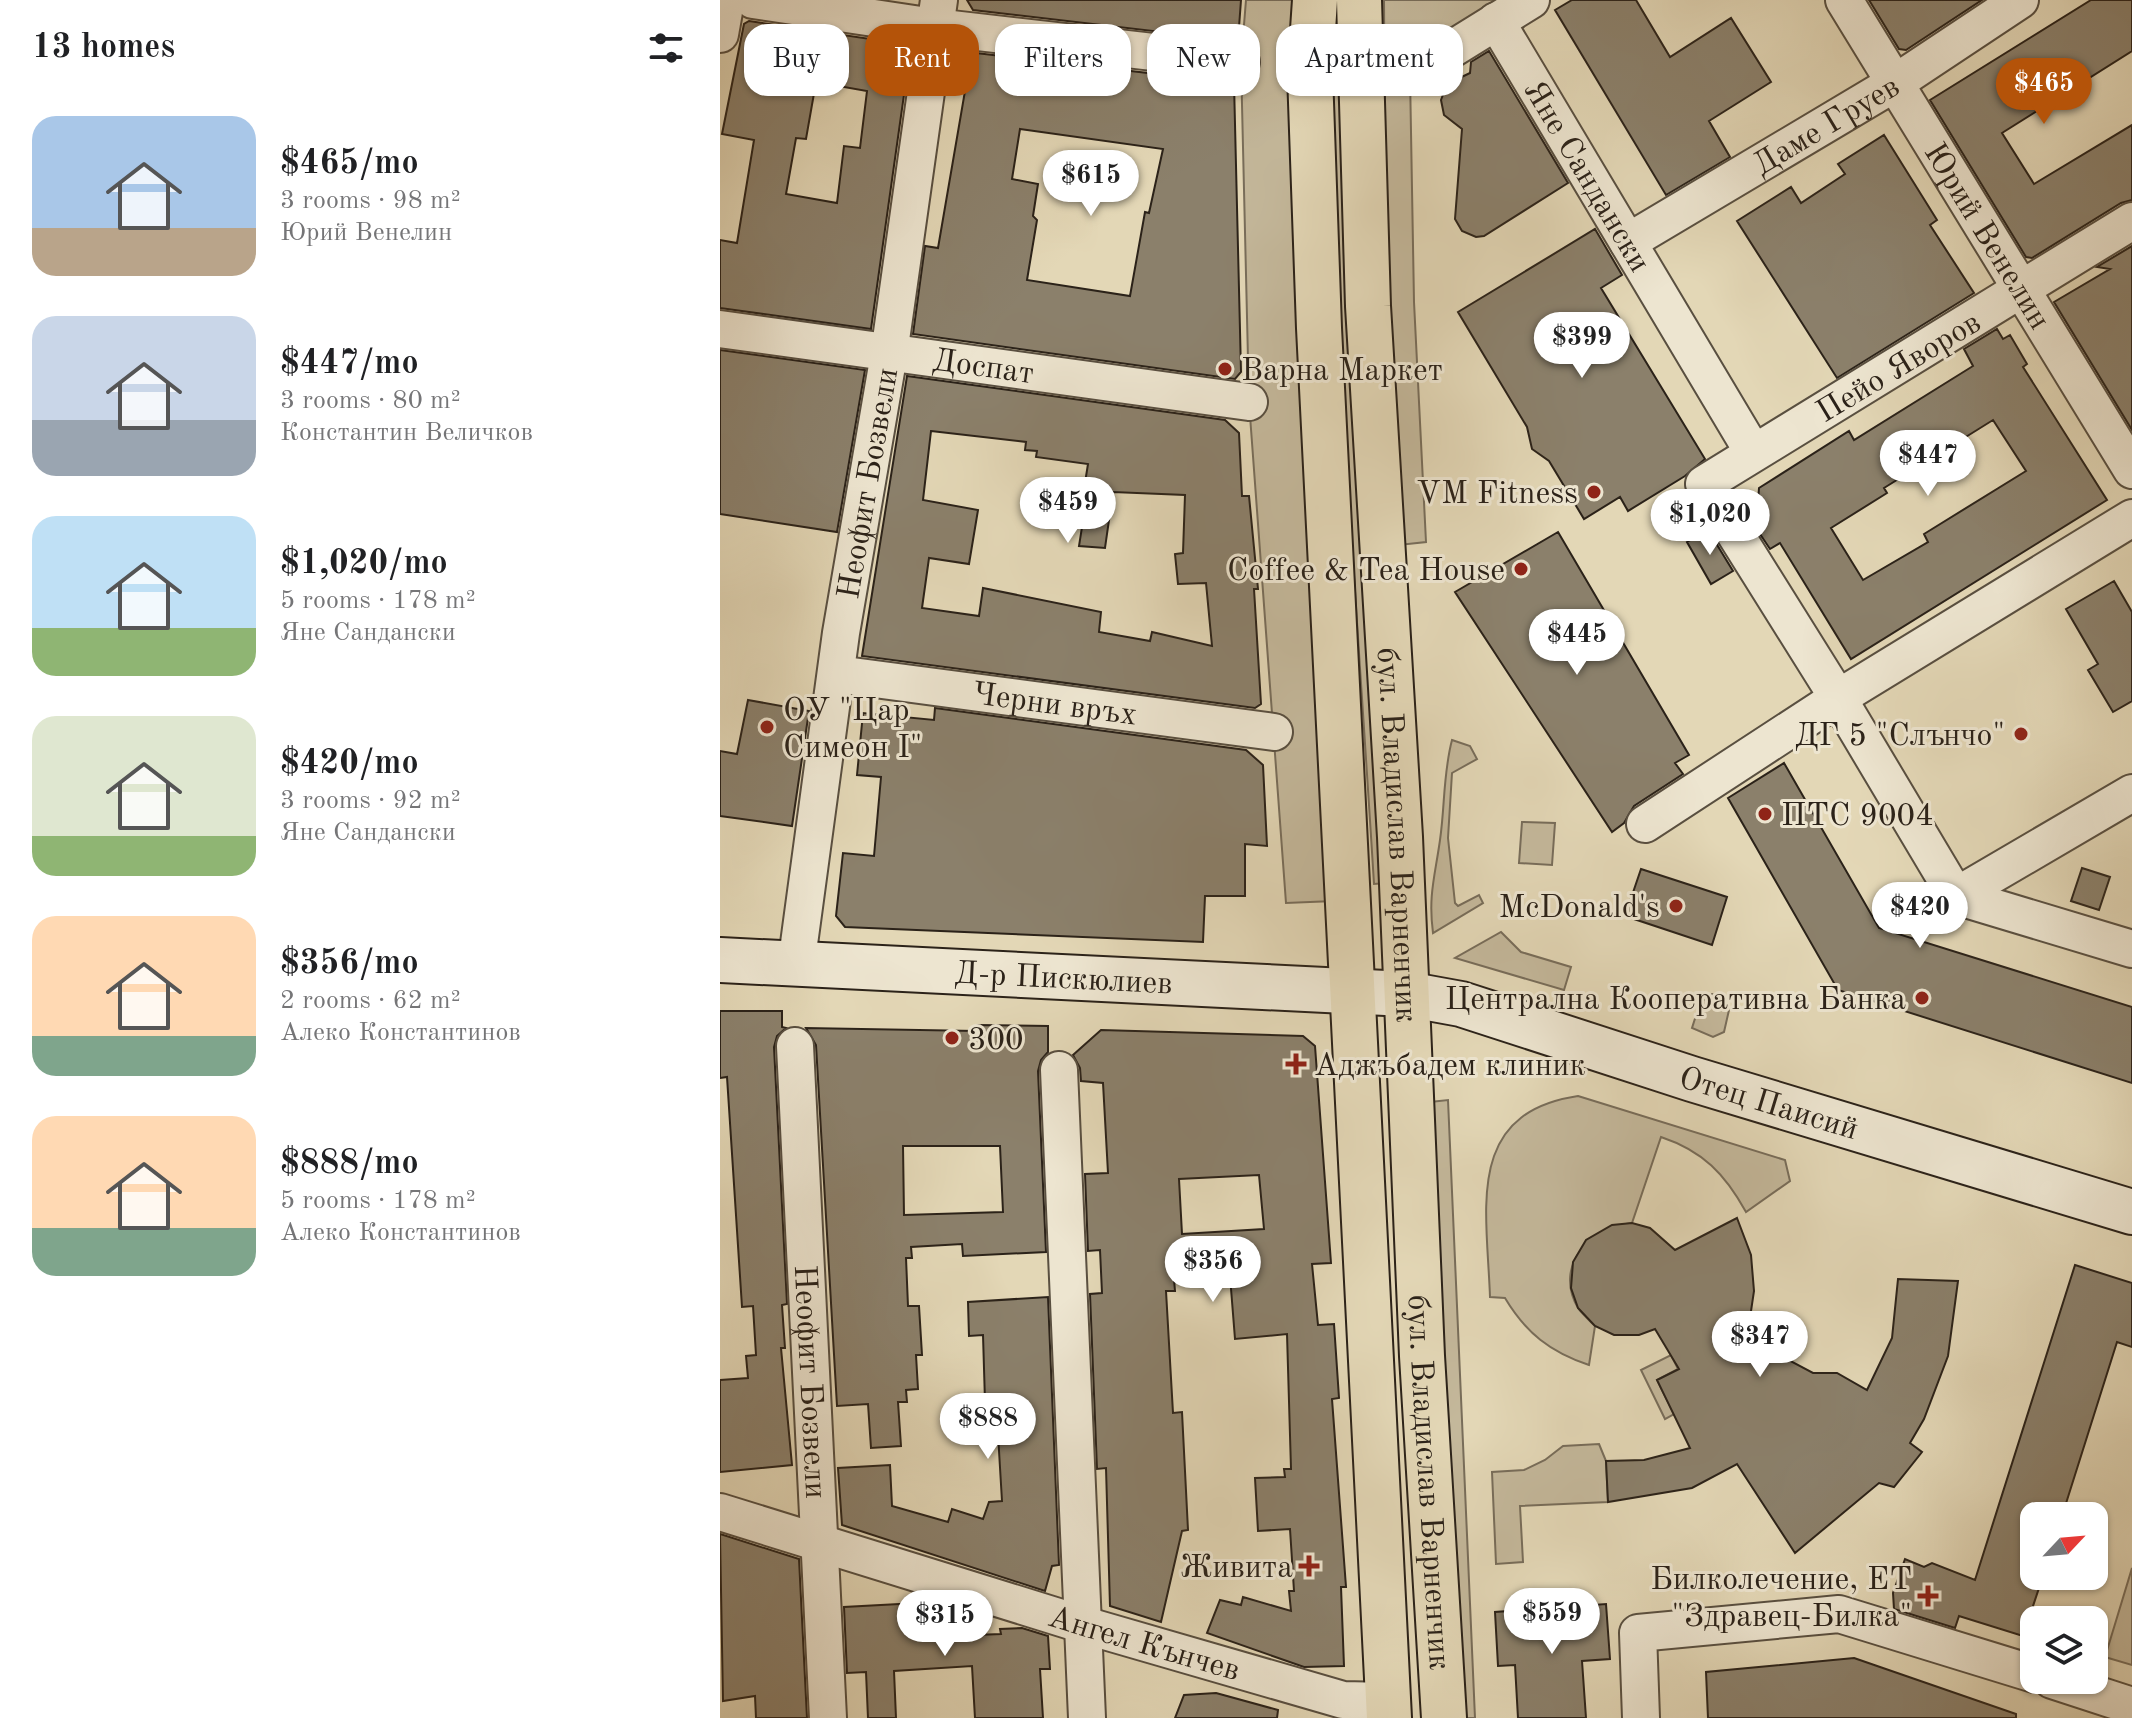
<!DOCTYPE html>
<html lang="en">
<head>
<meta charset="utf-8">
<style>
	body { margin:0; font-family:"Old Standard TT",serif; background:#f2f2f2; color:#202124; height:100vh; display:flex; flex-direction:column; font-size:30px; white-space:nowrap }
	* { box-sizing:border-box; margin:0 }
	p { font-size:26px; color:#757577 }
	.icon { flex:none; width:44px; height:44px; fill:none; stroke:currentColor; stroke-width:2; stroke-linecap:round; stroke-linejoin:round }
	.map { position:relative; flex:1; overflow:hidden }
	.drawer { display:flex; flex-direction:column; background:#fff; width:720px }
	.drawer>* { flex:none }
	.banner { position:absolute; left:24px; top:24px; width:760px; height:72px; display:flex; gap:16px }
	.needle { width:52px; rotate:64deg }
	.fabs { position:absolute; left:1300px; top:1502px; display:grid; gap:16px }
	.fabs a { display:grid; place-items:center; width:88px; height:88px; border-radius:16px; background:#fff; box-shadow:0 2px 6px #0004; font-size:40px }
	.price { position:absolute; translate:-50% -68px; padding:0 18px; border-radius:28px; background:#fff; color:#222; font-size:26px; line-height:52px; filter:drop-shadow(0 2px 4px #0008) }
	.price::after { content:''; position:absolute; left:50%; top:48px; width:24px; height:18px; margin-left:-12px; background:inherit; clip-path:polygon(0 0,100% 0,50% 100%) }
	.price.on { background:#b45309; color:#fff }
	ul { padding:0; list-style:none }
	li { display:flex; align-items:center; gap:24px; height:200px; padding:0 32px }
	li span { display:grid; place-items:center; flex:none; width:224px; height:160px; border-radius:24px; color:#555 }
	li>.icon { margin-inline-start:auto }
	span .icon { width:96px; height:96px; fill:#fffc; stroke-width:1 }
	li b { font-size:34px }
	h2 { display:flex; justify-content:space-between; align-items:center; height:96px; padding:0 32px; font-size:34px }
	.pill { padding:0 28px; border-radius:24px; background:#fff; box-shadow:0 2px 6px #0004; font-size:28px; line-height:72px }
	.pill.on { background:#b45309; color:#fff }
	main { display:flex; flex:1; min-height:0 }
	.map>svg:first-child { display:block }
	.green { fill:#c4b89b; stroke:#786d5a; stroke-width:2 }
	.building { fill:#8b806b; stroke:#2b2219; stroke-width:2; fill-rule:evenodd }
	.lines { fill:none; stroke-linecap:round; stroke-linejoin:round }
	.street-casing { stroke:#594f40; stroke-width:40 }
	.secondary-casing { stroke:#2b2219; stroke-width:48 }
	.primary-casing { stroke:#2b2219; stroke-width:48 }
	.street { stroke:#ede5d0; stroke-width:36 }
	.secondary { stroke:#ede5d0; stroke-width:44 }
	.primary { stroke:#e3d7b6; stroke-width:44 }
	.poi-dot { fill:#8f2418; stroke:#ede5d0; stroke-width:3 }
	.labels { text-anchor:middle; stroke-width:6; stroke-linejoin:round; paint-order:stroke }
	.street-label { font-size:32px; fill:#2b2219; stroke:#ede5d0 }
	.poi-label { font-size:32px; fill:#2b2219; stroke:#ede5d0; text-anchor:end }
</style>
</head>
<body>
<main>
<section class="drawer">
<h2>13 homes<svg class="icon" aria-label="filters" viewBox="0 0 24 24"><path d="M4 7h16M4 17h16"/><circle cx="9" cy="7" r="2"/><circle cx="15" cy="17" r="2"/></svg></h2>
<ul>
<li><span style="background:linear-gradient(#a9c7e8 70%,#b9a48a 0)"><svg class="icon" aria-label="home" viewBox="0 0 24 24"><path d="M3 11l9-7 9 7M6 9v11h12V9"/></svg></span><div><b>$465/mo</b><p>3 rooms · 98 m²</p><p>Юрий Венелин</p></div></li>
<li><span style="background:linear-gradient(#c9d6e8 65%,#9aa5b1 0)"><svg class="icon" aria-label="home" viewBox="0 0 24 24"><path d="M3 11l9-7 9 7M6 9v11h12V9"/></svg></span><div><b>$447/mo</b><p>3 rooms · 80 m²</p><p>Константин Величков</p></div></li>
<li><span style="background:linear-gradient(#bfe0f5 70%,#8fb573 0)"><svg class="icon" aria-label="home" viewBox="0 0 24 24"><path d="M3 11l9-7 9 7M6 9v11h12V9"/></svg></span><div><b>$1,020/mo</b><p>5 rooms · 178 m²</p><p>Яне Сандански</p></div></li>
<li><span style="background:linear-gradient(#dfe7d0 75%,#8fb573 0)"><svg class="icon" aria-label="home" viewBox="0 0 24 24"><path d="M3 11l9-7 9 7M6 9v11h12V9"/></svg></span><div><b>$420/mo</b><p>3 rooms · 92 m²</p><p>Яне Сандански</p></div></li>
<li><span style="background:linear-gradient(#ffd9b3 75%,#7fa58c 0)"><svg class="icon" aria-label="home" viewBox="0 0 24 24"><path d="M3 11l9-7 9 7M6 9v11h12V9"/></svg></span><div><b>$356/mo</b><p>2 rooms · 62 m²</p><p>Алеко Константинов</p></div></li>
<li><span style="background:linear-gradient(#ffd9b3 70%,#7fa58c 0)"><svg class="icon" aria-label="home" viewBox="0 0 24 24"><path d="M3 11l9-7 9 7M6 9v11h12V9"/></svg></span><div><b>$888/mo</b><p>5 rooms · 178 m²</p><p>Алеко Константинов</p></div></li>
</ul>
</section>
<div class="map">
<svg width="1412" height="1718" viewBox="0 0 1412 1718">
	<rect width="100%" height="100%" fill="#e3d7b6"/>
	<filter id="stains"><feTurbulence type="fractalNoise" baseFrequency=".0025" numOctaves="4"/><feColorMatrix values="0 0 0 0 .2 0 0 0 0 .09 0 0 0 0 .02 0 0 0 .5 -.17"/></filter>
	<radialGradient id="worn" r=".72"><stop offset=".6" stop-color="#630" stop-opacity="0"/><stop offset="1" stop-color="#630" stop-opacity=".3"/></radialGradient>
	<path class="green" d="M526 0H576L614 901 566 903 529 402 521 62Z
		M611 0H622L666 883 654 884C636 590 611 295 611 0Z
		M664 0H810L690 75 694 302 706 542 679 545 666 314Z
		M732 740 750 746 757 759 732 773 728 838 735 903 738 906 759 895 763 903 713 933C708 896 715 876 720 840 725 806 723 774 732 740Z
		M802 822 835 823 832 865 799 863Z
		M781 932 801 952 851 967 844 990 735 958Z
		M992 994 1005 998 1009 1010 1004 1032 993 1037 972 1028 980 1003Z
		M858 1096 1065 1160 1070 1181 1026 1212C1005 1174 983 1151 941 1137L912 1223C871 1227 833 1265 858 1308 862 1314 870 1321 875 1326L869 1365C830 1352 806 1333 785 1298L770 1297C767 1209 744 1113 858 1096Z
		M728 1100 755 1718H731L701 1103Z
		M951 1355 958 1369 937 1380 954 1414 945 1419 921 1370Z
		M879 1444 886 1461 888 1502 800 1506 803 1562 776 1564 772 1472 804 1470 825 1460 843 1446Z
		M1412 1568V1665L1385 1657Z"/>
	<path class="building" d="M247 0H521L518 41 253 10Z
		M852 0H916L950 57 1011 18 1051 82 989 121 1010 157 946 195 835 10Z
		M1149 0H1262L1186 50 1179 49Z
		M1371 0H1412V51L1282 133 1314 184 1412 125V200L1401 203 1312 258 1306 257 1210 100Z
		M29 21 191 45 151 329 0 308V240L17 243 34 140 2 134 24 24ZM96 82 147 91 140 148 124 146 117 203 66 194 76 138 86 139Z
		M769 51 848 183 764 236 756 237 742 231 735 219 742 129 724 115 721 100 727 84 750 73 751 62Z
		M256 53 514 83 521 372 515 379 193 334 205 246 218 248 251 56ZM300 129 443 149 429 213 425 212 410 296 307 280 317 220 313 216 318 184 292 179Z
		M1164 135 1217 220 1210 225 1254 293 1117 378 1017 221 1071 187 1081 203 1125 174 1118 164Z
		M875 229 902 275 881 288 985 459 965 476 908 511 900 497 864 519 829 461 812 449 807 427 738 312Z
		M1412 246V430L1334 302 1390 269 1377 267Z
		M1277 329 1283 339 1290 335 1307 364 1303 367 1387 500 1131 659 1060 543 1050 549 1036 528 1039 488 1129 431 1134 440 1253 366 1244 349ZM1273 420 1306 471 1204 534 1208 542 1143 580 1111 528 1167 493 1164 488Z
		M0 350 145 370 117 532 0 514Z
		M187 376 505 420 519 433 522 496H529L538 589H534L541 704 535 708 142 656ZM211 431 306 442 305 450 317 451 316 457 368 464 364 489H368L359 546 385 548 393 492 465 495 463 553 455 554 458 584 486 583 492 646 432 632 430 641 379 632 381 612 263 588 259 616 202 608 209 558 249 564 258 510 203 500Z
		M988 530 1013 571 991 584 967 542Z
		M838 532 969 755 955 763 963 774 914 806 904 823 892 832 735 592Z
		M1394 581 1412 612V701L1393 712 1368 670 1378 664 1346 609Z
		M28 700 89 711 72 826 0 816V751L17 754Z
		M215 708 526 750 543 765 547 846 525 844V896H485L483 942 125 927 116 916 123 853 154 856 161 777 137 775 143 713 214 720Z
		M1064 763 1159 928 1412 1007V1083L1118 990 1008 798Z
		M1362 868 1390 877 1379 910 1351 901Z
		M921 869 1007 897 992 945 905 916Z
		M0 1011H62V1027L66 1028 57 1036 54 1047 67 1304 62 1305 65 1348H61L72 1465 0 1472V1380L28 1378 26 1356 36 1355 33 1306 22 1307 7 1077 0 1078Z
		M257 1025 328 1026V1052L321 1060 318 1071 326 1252 243 1256 242 1244 191 1247 192 1258H186L188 1306H199L202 1355H196L198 1389 186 1390 187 1402H178L181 1446 151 1448 148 1404 117 1406 96 1045 86 1028 256 1031ZM183 1146H280L283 1212 184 1215Z
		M381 1030 583 1036 595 1046 611 1263 592 1264 598 1325 614 1324 619 1398 612 1399 626 1587H621L624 1666 584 1667 487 1633 500 1600 521 1605 523 1597 571 1611 569 1591H574L570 1529 538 1531 535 1478 565 1477 564 1469H571L567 1334 515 1339 510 1276 454 1279 455 1291H446L453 1413 462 1412 468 1530 462 1531 441 1622 390 1606 386 1468 377 1469 370 1294 382 1293 380 1250 368 1251 365 1174 388 1173 383 1083 361 1081 360 1068 353 1055ZM539 1175 544 1229 462 1234 459 1179Z
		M1017 1218 1031 1255 1034 1291 1027 1338 1093 1373H1117L1147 1390 1172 1338 1178 1279 1238 1281 1228 1356 1204 1419 1190 1443 1202 1452 1174 1487 1159 1483 1075 1553 1017 1464 972 1488 888 1502 886 1461 924 1460 970 1448 937 1380 959 1369 935 1329 919 1335H894L875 1326 858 1308 851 1288 853 1262 866 1240 892 1225 912 1223 930 1228 955 1250Z
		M1355 1265 1412 1283V1347L1397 1342 1342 1516H1314V1576H1323L1303 1636 1239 1616 1235 1628 1174 1609 1173 1593 1185 1559 1204 1567 1212 1563 1255 1580Z
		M328 1297 339 1565 332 1566 325 1591 122 1525 118 1468 170 1465 172 1506 228 1522 232 1509 263 1519 269 1502 282 1501 278 1434 266 1435 263 1335 249 1336 248 1302Z
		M0 1534 79 1559 87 1718H36L35 1696 3 1701Z
		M217 1602 227 1604 229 1636 281 1634 280 1629 302 1628 328 1636 330 1669H320L323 1718H255L252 1666 174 1671 176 1718H148L146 1672 127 1673 124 1607Z
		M886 1604 890 1659 862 1661 866 1718H798L795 1665 778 1666 775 1612Z
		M1134 1658 1296 1714V1718H988L986 1672Z
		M496 1693 558 1710 557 1718H455L464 1695Z"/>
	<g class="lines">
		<g class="street-casing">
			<g id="street">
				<path d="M33 0 214 27 521 62"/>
				<path id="s1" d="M1124 0 1412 470"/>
				<path id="s2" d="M776 21 1033 452"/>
				<path d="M0 34 6 0"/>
				<path d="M690 75 811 0"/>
				<path d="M1412 221 984 484 1118 698 1236 896 1412 949"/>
				<path id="s3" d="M908 242 1175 83 1300 0"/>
				<path id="s4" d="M0 329 529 402"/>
				<path id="s5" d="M117 674 554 732"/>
				<path d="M925 824 1118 698 1412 518"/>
				<path d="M1236 896 1412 793"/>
				<path id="s6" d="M76 966 121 633 169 354 219 0"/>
				<path id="s7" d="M75 1046 108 1718"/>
				<path d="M339 1070 367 1718"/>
				<path id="s8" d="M0 1512 364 1625 623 1700 668 1701"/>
				<path d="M1332 1680 1412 1706"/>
				<path d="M921 1718 918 1633 1119 1614 1314 1674"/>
			</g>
		</g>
		<g class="secondary-casing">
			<g id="secondary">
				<path id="s9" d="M0 960 686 994 741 1004 972 1079 1412 1212"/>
			</g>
		</g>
		<g class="primary-casing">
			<g id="primary">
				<path d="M595 0 590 74 599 328 669 1718"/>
				<path id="s10" d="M639 0 648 306 680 837 702 1356 724 1718"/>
			</g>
		</g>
		<use href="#street" class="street"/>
		<use href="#secondary" class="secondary"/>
		<use href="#primary" class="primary"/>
	</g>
	<g class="poi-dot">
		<circle cx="505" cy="369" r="8"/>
		<circle cx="874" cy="492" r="8"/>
		<circle cx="801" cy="569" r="8"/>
		<circle cx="47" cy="727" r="8"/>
		<circle cx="1301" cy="734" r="8"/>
		<circle cx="1045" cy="814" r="8"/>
		<circle cx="956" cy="906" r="8"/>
		<circle cx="1202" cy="998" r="8"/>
		<circle cx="232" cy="1038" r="8"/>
		<path d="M572 1052h8v8h8v8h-8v8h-8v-8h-8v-8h8z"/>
		<path d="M585 1554h8v8h8v8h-8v8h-8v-8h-8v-8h8z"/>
		<path d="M1204 1584h8v8h8v8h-8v8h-8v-8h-8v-8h8z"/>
	</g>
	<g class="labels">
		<g class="street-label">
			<text dy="11" stroke="none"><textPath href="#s3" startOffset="230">Даме Груев</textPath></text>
			<text dy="11" stroke="none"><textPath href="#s2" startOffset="180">Яне Сандански</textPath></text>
			<text dy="11" stroke="none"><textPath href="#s1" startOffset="276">Юрий Венелин</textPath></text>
			<text transform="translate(1178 366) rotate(-31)" y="11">Пейо Яворов</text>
			<text dy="11" stroke="none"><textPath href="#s4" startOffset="266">Доспат</textPath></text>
			<text dy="11" stroke="none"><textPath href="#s6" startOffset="488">Неофит Бозвели</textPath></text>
			<text dy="11" stroke="none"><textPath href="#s5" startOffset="220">Черни връх</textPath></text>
			<text dy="11" stroke="none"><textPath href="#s10" startOffset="836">бул. Владислав Варненчик</textPath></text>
			<text dy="11" stroke="none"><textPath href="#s9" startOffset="344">Д-р Пискюлиев</textPath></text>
			<text dy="11" stroke="none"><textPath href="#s9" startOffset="1066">Отец Паисий</textPath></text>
			<text dy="11" stroke="none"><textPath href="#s7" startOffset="336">Неофит Бозвели</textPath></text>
			<text dy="11" stroke="none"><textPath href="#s10" startOffset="1484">бул. Владислав Варненчик</textPath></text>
			<text dy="11" stroke="none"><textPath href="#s8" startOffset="444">Ангел Кънчев</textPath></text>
		</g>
		<g class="poi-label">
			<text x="521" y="380" text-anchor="start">Варна Маркет</text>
			<text x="858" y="503">VM Fitness</text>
			<text x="785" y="580">Coffee &amp; Tea House</text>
			<text x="63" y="720" text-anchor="start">ОУ "Цар<tspan x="63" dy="37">Симеон I"</tspan></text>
			<text x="1285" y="745">ДГ 5 "Слънчо"</text>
			<text x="1061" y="825" text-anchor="start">ПТС 9004</text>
			<text x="940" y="917">McDonald's</text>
			<text x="1186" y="1009">Централна Кооперативна Банка</text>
			<text x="248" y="1049" text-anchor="start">300</text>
			<text x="594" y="1075" text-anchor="start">Аджъбадем клиник</text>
			<text x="573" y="1577">Живита</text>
			<text x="1192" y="1589">Билколечение, ЕТ<tspan x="1192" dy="37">"Здравец-Билка"</tspan></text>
		</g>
	</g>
	<rect width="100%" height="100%" filter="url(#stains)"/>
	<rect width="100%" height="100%" fill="url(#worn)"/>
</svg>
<div class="fabs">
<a><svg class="needle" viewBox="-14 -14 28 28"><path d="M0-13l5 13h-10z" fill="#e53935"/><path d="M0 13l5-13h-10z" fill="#757577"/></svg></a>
<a><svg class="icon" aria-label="layers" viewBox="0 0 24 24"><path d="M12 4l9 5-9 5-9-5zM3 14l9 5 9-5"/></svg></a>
</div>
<b class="price on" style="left:1324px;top:126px">$465</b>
<b class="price" style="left:371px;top:218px">$615</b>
<b class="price" style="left:862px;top:380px">$399</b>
<b class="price" style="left:1208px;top:498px">$447</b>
<b class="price" style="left:348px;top:545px">$459</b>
<b class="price" style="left:990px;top:557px">$1,020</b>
<b class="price" style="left:857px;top:677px">$445</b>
<b class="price" style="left:1200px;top:950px">$420</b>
<b class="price" style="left:493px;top:1304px">$356</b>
<b class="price" style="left:1040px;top:1379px">$347</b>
<b class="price" style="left:268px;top:1461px">$888</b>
<b class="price" style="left:832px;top:1656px">$559</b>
<b class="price" style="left:225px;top:1658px">$315</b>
<div class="banner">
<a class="pill">Buy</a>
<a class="pill on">Rent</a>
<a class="pill">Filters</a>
<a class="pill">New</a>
<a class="pill">Apartment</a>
</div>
</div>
</main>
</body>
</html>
